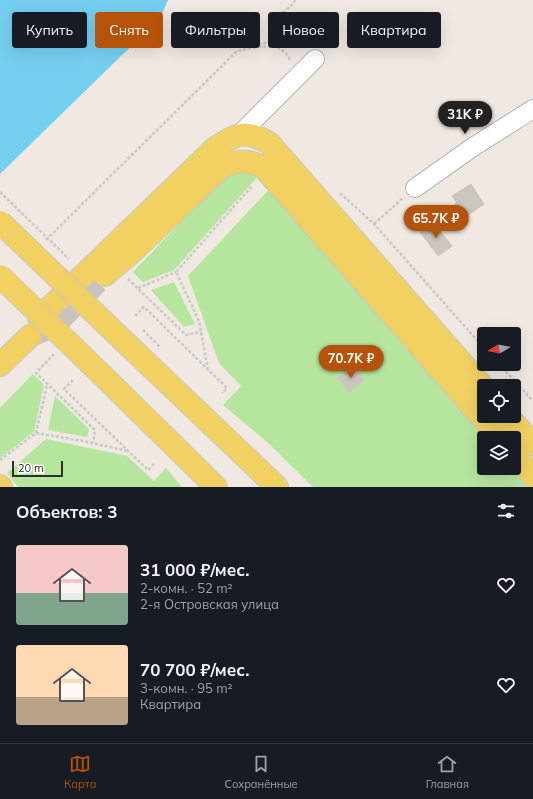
<!DOCTYPE html>
<html lang="ru">
<head>
<meta charset="utf-8">
<style>
	body { margin:0; font-family:Mulish,sans-serif; background:#242831; color:#f1f3f6; height:100vh; display:flex; flex-direction:column; font-size:15px; white-space:nowrap }
	* { box-sizing:border-box; margin:0 }
	p { font-size:13px; color:#9ea1a6 }
	.icon { flex:none; width:22px; height:22px; fill:none; stroke:currentColor; stroke-width:2; stroke-linecap:round; stroke-linejoin:round }
	.map { position:relative; height:487px; overflow:hidden }
	.sheet { display:flex; flex-direction:column; background:#171b24; flex:1 }
	.sheet>* { flex:none }
	.guide { position:absolute; left:12px; top:12px; width:509px; height:36px; display:flex; gap:8px }
	.needle { width:26px; rotate:260deg }
	.buttons { position:absolute; left:477px; top:327px; display:grid; gap:8px }
	.buttons a { display:grid; place-items:center; width:44px; height:44px; border-radius:4px; background:#171b24; box-shadow:0 4px 16px #0002; font-size:20px }
	.scale { position:absolute; left:12px; bottom:10px; width:51px; box-sizing:border-box; padding-left:4px; border:2px solid #2e2e2e; border-top:0; font-size:11px; line-height:14px; white-space:nowrap; color:#2e2e2e; -webkit-text-stroke:3px #fff; paint-order:stroke }
	.price { position:absolute; translate:-50% -34px; padding:0 9px; border-radius:14px; background:#b45309; color:#fff; font-size:13px; line-height:26px; filter:drop-shadow(0 1px 2px #0008) }
	.price::after { content:''; position:absolute; left:50%; top:24px; width:12px; height:9px; margin-left:-6px; background:inherit; clip-path:polygon(0 0,100% 0,50% 100%) }
	.price.selected { background:#222; color:#fff }
	ul { padding:0; list-style:none }
	li { display:flex; align-items:center; gap:12px; height:100px; padding:0 16px }
	li span { display:grid; place-items:center; flex:none; width:112px; height:80px; border-radius:4px; color:#555 }
	li>.icon { margin-inline-start:auto }
	span .icon { width:48px; height:48px; fill:#fffc; stroke-width:1 }
	li b { font-size:17px }
	h2 { display:flex; justify-content:space-between; align-items:center; height:48px; padding:0 16px; font-size:17px }
	.pill { padding:0 14px; border-radius:4px; background:#171b24; box-shadow:0 4px 16px #0002; font-size:14px; line-height:36px }
	.pill.selected { background:#b45309; color:#fff }
	.tab-bar { display:flex; justify-content:space-around; align-items:center; height:56px; border-top:1px solid #363941; background:#171b24; font-size:11px; color:#9ea1a6 }
	.tab-bar a { display:grid; justify-items:center; gap:2px }
	.tab-bar .selected { color:#b45309 }
	.map>svg:first-child { display:block }
	.green { fill:#b6e59e }
	.water { fill:#75cff0 }
	.building { fill:#cbc7bf; stroke:#cbc5ba }
	.lines { fill:none; stroke-linecap:round; stroke-linejoin:round }
	.major-tunnel { stroke:#c8c4bd; stroke-width:22; stroke-dasharray:22 11; stroke-linecap:butt }
	.minor-casing { stroke:#b4b7c1; stroke-width:20 }
	.major-casing { stroke:#c9c9c9; stroke-width:24 }
	.path { stroke:#c9c9c9; stroke-width:2.5; stroke-dasharray:3 2; stroke-linecap:butt }
	.minor { stroke:#fff; stroke-width:18 }
	.major { stroke:#f2d163; stroke-width:22 }
	.major-bridge-casing { stroke:#c9c9c9; stroke-width:24; stroke-linecap:butt }
	.path-bridge { stroke:#c9c9c9; stroke-width:2.5; stroke-dasharray:3 2; stroke-linecap:butt }
	.major-bridge { stroke:#f2d163; stroke-width:22 }
</style>
</head>
<body>
<div class="map">
<svg width="533" height="487" viewBox="0 0 533 487">
	<rect width="100%" height="100%" fill="#efe9e1"/>
	<path class="green" d="M241 172 260 174 174 270 143 282 133 272 224 177Z
		M274 184 490 438H484V468H514V466L532 487H313L267 442 223 405 241 386 219 363 188 276Z
		M174 282 195 324 184 327 151 290Z
		M33 374 44 385 34 432 0 458V408Z
		M55 396 89 429 87 437 48 430Z
		M46 439 127 456 154 481 166 468 182 487H18L7 473Z"/>
	<path class="water" d="M0 0H168L160 18 0 174Z"/>
	<path class="building" d="M471 184 484 204 464 218 455 204 457 203 452 196Z
		M433 222 452 246 438 256 420 232Z
		M353 366 364 380 350 392 338 378Z"/>
	<g class="lines">
		<path class="major-tunnel" d="M30 336 52 328 105 275"/>
		<g class="minor-casing">
			<path id="minor" d="M240 134 315 59
				M415 188 473 147 533 109"/>
		</g>
		<g class="major-casing">
			<path id="major" d="M105 275 132 252 222 167C238 160 249 159 264 168L500 438
				M39 318 215 148C237 134 245 129 269 143L484 388
				M130 347 277 487
				M0 365 30 336
				M103 376 216 487
				M508 416 533 444
				M514 454 533 476
				M0 486 1 487"/>
		</g>
		<path class="path" d="M259 46 274 38 278 17 293 4 295 0
			M340 193 374 224 484 348
			M374 224 402 199
			M46 240 237 51 257 47 276 46 286 53 290 60
			M128 279 186 335 201 332
			M138 288 176 272
			M135 316 144 307 227 388 222 393
			M54 354 36 373 95 430 93 443
			M499 364 533 401
			M208 370 199 321 176 272 253 185
			M73 380 64 389 148 470 154 464
			M36 433 83 441 128 451
			M0 460 36 433 47 385"/>
		<use href="#minor" class="minor"/>
		<use href="#major" class="major"/>
		<g class="major-bridge-casing">
			<path id="major-bridge" d="M0 222 130 347
				M0 276 103 376"/>
		</g>
		<path class="path-bridge" d="M0 192 69 259
			M143 330 160 347"/>
		<use href="#major-bridge" class="major-bridge"/>
	</g>
</svg>
<div class="buttons">
<a><svg class="needle" viewBox="-14 -14 28 28"><path d="M0-13l5 13h-10z" fill="#e53935"/><path d="M0 13l5-13h-10z" fill="#9ea1a6"/></svg></a>
<a><svg class="icon" aria-label="locate" viewBox="0 0 24 24"><circle cx="12" cy="12" r="6"/><path d="M12 2v4M12 18v4M2 12h4M18 12h4"/></svg></a>
<a><svg class="icon" aria-label="layers" viewBox="0 0 24 24"><path d="M12 4l9 5-9 5-9-5zM3 14l9 5 9-5"/></svg></a>
</div>
<div class="scale">20 m</div>
<b class="price selected" style="left:465px;top:135px">31K ₽</b>
<b class="price" style="left:436px;top:239px">65.7K ₽</b>
<b class="price" style="left:351px;top:379px">70.7K ₽</b>
<div class="guide">
<a class="pill">Купить</a>
<a class="pill selected">Снять</a>
<a class="pill">Фильтры</a>
<a class="pill">Новое</a>
<a class="pill">Квартира</a>
</div>
</div>
<section class="sheet">
<h2>Объектов: 3<svg class="icon" aria-label="filters" viewBox="0 0 24 24"><path d="M4 7h16M4 17h16"/><circle cx="9" cy="7" r="2"/><circle cx="15" cy="17" r="2"/></svg></h2>
<ul>
<li><span style="background:linear-gradient(#f6c9c9 60%,#7fa58c 0)"><svg class="icon" aria-label="home" viewBox="0 0 24 24"><path d="M3 11l9-7 9 7M6 9v11h12V9"/></svg></span><div><b>31 000 ₽/мес.</b><p>2-комн. · 52 m²</p><p>2-я Островская улица</p></div><svg class="icon" aria-label="heart" viewBox="0 0 24 24"><path d="M12 20l-8-8c-3-5 5-10 8-4 3-6 11-1 8 4z"/></svg></li>
<li><span style="background:linear-gradient(#ffd9b3 65%,#b9a48a 0)"><svg class="icon" aria-label="home" viewBox="0 0 24 24"><path d="M3 11l9-7 9 7M6 9v11h12V9"/></svg></span><div><b>70 700 ₽/мес.</b><p>3-комн. · 95 m²</p><p>Квартира</p></div><svg class="icon" aria-label="heart" viewBox="0 0 24 24"><path d="M12 20l-8-8c-3-5 5-10 8-4 3-6 11-1 8 4z"/></svg></li>
</ul>
</section>
<nav class="tab-bar">
<a class="selected"><svg class="icon" aria-label="map" viewBox="0 0 24 24"><path d="M3 6l6-2 6 2 6-2v14l-6 2-6-2-6 2zM9 4v14M15 6v14"/></svg>Карта</a>
<a><svg class="icon" aria-label="saved" viewBox="0 0 24 24"><path d="M7 4h10v16l-5-4-5 4z"/></svg>Сохранённые</a>
<a><svg class="icon" aria-label="home" viewBox="0 0 24 24"><path d="M3 11l9-7 9 7M6 9v11h12V9"/></svg>Главная</a>
</nav>
</body>
</html>
